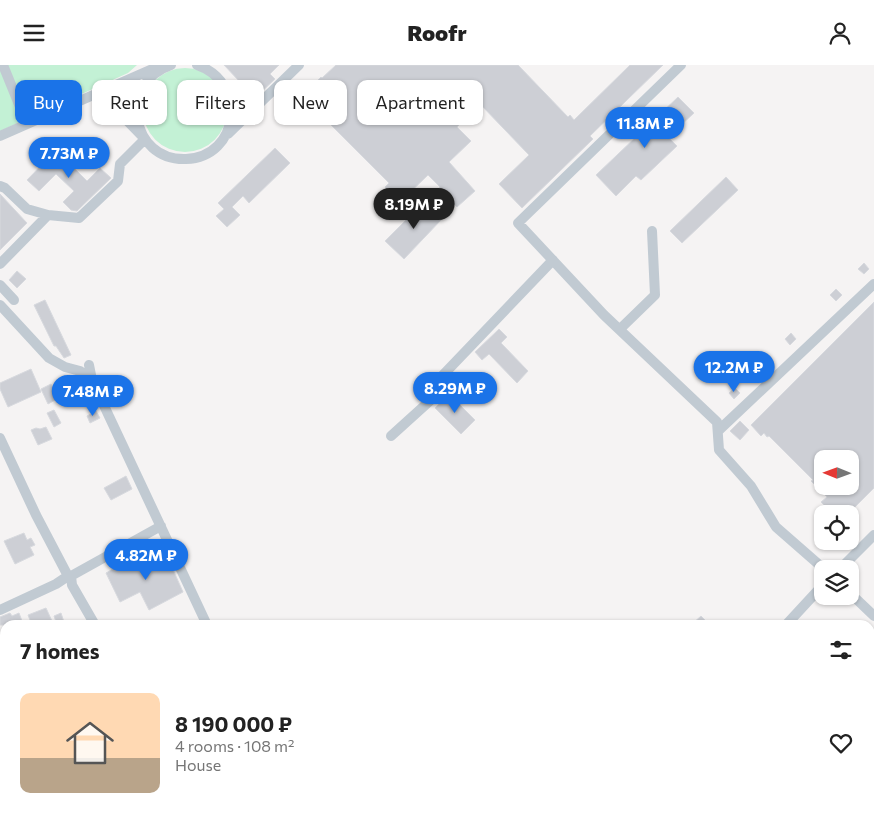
<!DOCTYPE html>
<html lang="en">
<head>
<meta charset="utf-8">
<style>
	body { margin:0; font-family:Commissioner,sans-serif; background:#f2f2f2; color:#222; height:100vh; display:flex; flex-direction:column; font-size:19px; white-space:nowrap }
	* { box-sizing:border-box; margin:0 }
	p { font-size:16px; color:#767676 }
	.icon { flex:none; width:28px; height:28px; fill:none; stroke:currentColor; stroke-width:2; stroke-linecap:round; stroke-linejoin:round }
	.map { position:relative; flex:1; overflow:hidden }
	.panel { position:absolute; left:0px; top:555px; width:875px; height:196px; display:flex; flex-direction:column; background:#fff; border-radius:15px 15px 0 0; box-shadow:0 1px 4px #0004 }
	.panel>* { flex:none }
	.top-card { position:absolute; left:15px; top:15px; width:500px; height:45px; display:flex; gap:10px }
	.needle { width:32px; rotate:271deg }
	.controls { position:absolute; left:814px; top:385px; display:grid; gap:10px }
	.controls a { display:grid; place-items:center; width:45px; height:45px; border-radius:10px; background:#fff; box-shadow:0 1px 4px #0004; font-size:25px }
	.price { position:absolute; translate:-50% -42px; padding:0 11px; border-radius:18px; background:#1a73e8; color:#fff; font-size:16px; line-height:32px; filter:drop-shadow(0 1px 2px #0008) }
	.price::after { content:''; position:absolute; left:50%; top:30px; width:15px; height:11px; margin-left:-8px; background:inherit; clip-path:polygon(0 0,100% 0,50% 100%) }
	.price.on { background:#222; color:#fff }
	ul { padding:0; list-style:none }
	li { display:flex; align-items:center; gap:15px; height:125px; padding:0 20px }
	li+li { border-top:1px solid #e0e0e0 }
	li span { display:grid; place-items:center; flex:none; width:140px; height:100px; border-radius:10px; color:#555 }
	li>.icon { margin-inline-start:auto }
	span .icon { width:60px; height:60px; fill:#fffc; stroke-width:1 }
	li b { font-size:21px }
	h2 { display:flex; justify-content:space-between; align-items:center; height:60px; padding:0 20px; font-size:21px }
	.chip { padding:0 18px; border-radius:10px; background:#fff; box-shadow:0 1px 4px #0004; font-size:18px; line-height:45px }
	.chip.on { background:#1a73e8; color:#fff }
	header { display:flex; justify-content:space-between; align-items:center; height:65px; padding:0 20px; background:#fff; font-size:22px; font-weight:800 }
	.map>svg:first-child { display:block }
	.green { fill:#c3f1d5 }
	.water { fill:#90daee }
	.building { fill:#cdcfd5; stroke:#d7d9de; fill-rule:evenodd }
	.lines { fill:none; stroke-linecap:round; stroke-linejoin:round }
	.minor { stroke:#c1cad2; stroke-width:10 }
	.major { stroke:#b3c2d1; stroke-width:14 }
</style>
</head>
<body>
<header><svg class="icon" aria-label="menu" viewBox="0 0 24 24"><path d="M4 6h16M4 12h16M4 18h16"/></svg>Roofr<svg class="icon" aria-label="person" viewBox="0 0 24 24"><circle cx="12" cy="8" r="4"/><path d="M4 21q1-7 8-7t8 7"/></svg></header>
<div class="map">
<svg width="874" height="751" viewBox="0 0 874 751">
	<rect width="100%" height="100%" fill="#f5f3f3"/>
	<path class="green" d="M0 0H137L128 8 0 66Z
		M143 45a42 42 0 1 1 84 0a42 42 0 1 1-84 0Z
		M321 746H346L350 751H322Z"/>
	<path class="water" d="M178 45a8 8 0 1 1 16 0a8 8 0 1 1-16 0Z"/>
	<path class="building" d="M224 0H279L270 9 275 14 255 33Z
		M336 0H518L568 52 570 50 574 55 630 0H663L590 71 593 74 522 143 499 119 529 90 480 39 457 62 471 76 449 97 475 126 457 142 439 123 440 122 428 110 400 137 385 122 389 118 302 31 321 12 322 13Z
		M678 32 694 48 668 72 677 81 641 115 636 111 616 131 596 110Z
		M61 80 73 91 67 96 87 116 100 103 111 113 77 146 71 145 63 137 74 126 56 109 39 126 27 115Z
		M275 83 290 98 249 138 243 131 232 142 240 150 227 162 216 151 224 144 218 138Z
		M726 112 738 125 682 178 670 166Z
		M0 129 27 158 0 185Z
		M424 137 442 154 404 194 385 176Z
		M864 198 869 204 864 209 858 204Z
		M17 206 26 214 17 223 9 215Z
		M836 224 842 230 836 236 830 230Z
		M45 235 71 290 64 293 56 281H54L34 240Z
		M874 237V423L848 449H833L821 437 827 432 811 416 813 415 769 371 767 372 764 368 761 371 751 360ZM822 394H850V421H822Z
		M499 264 507 272 501 278 528 306 517 318 489 289 482 295 475 287Z
		M791 268 796 274 790 280 785 274Z
		M763 296 768 302 762 307 757 302Z
		M31 304 41 327 8 342 0 324V318Z
		M51 319 57 334 48 339 41 324Z
		M735 323 740 328 734 334 729 328Z
		M449 329 475 355 461 369 435 343Z
		M54 345 61 358 54 362 47 348Z
		M96 346 100 353 90 358 87 351Z
		M740 356 749 365 740 375 730 366Z
		M46 362 52 374 38 380 31 365 36 363 40 364Z
		M126 411 132 424 111 435 104 423Z
		M24 468 27 475 31 473 35 480 30 482 34 490 15 499 4 476Z
		M139 489 144 499 166 489 183 527 149 545 140 527 120 537 106 508Z
		M46 543 52 556 42 560H32L28 550Z
		M10 548 12 551 19 548 22 556 13 560H0V552Z
		M61 548 65 560H57L54 551Z
		M701 551 710 560H691Z"/>
	<g class="lines">
		<path class="minor" d="M3 0 27 59
			M171 0C118 18 130 96 186 94 240 92 248 17 197 0
			M681 0 518 158 604 250 717 357 719 385 751 421 776 462 824 504
			M229 24 252 45
			M228 69 299 0
			M0 71 157 2
			M0 121 5 123 27 144 48 150
			M0 199 48 150 79 153 118 116 120 99 145 74 107 35 101 30H95
			M0 220 14 235
			M0 240 49 293 65 302 80 306 92 315
			M620 264 655 230 652 166
			M89 300 92 315 207 560
			M718 366 874 219
			M391 371 433 333 443 310 553 195
			M0 373 36 450 68 511 56 519 0 545
			M840 504 874 470
			M850 528 874 551
			M95 560 72 520 71 511 161 461
			M786 560 822 521
			M193 746 195 751
			M314 746 317 751
			M288 751 296 746"/>
		<path class="major" d="M0 701 5 712
			M0 726 5 738
			M9 746 11 751
			M21 746 23 751"/>
	</g>
</svg>
<div class="controls">
<a><svg class="needle" viewBox="-14 -14 28 28"><path d="M0-13l5 13h-10z" fill="#e53935"/><path d="M0 13l5-13h-10z" fill="#767676"/></svg></a>
<a><svg class="icon" aria-label="locate" viewBox="0 0 24 24"><circle cx="12" cy="12" r="6"/><path d="M12 2v4M12 18v4M2 12h4M18 12h4"/></svg></a>
<a><svg class="icon" aria-label="layers" viewBox="0 0 24 24"><path d="M12 4l9 5-9 5-9-5zM3 14l9 5 9-5"/></svg></a>
</div>
<b class="price" style="left:645px;top:84px">11.8M ₽</b>
<b class="price" style="left:69px;top:114px">7.73M ₽</b>
<b class="price on" style="left:414px;top:165px">8.19M ₽</b>
<b class="price" style="left:734px;top:328px">12.2M ₽</b>
<b class="price" style="left:455px;top:349px">8.29M ₽</b>
<b class="price" style="left:93px;top:352px">7.48M ₽</b>
<b class="price" style="left:146px;top:516px">4.82M ₽</b>
<div class="top-card">
<a class="chip on">Buy</a>
<a class="chip">Rent</a>
<a class="chip">Filters</a>
<a class="chip">New</a>
<a class="chip">Apartment</a>
</div>
<section class="panel">
<h2>7 homes<svg class="icon" aria-label="filters" viewBox="0 0 24 24"><path d="M4 7h16M4 17h16"/><circle cx="9" cy="7" r="2"/><circle cx="15" cy="17" r="2"/></svg></h2>
<ul>
<li><span style="background:linear-gradient(#ffd9b3 65%,#b9a48a 0)"><svg class="icon" aria-label="home" viewBox="0 0 24 24"><path d="M3 11l9-7 9 7M6 9v11h12V9"/></svg></span><div><b>8 190 000 ₽</b><p>4 rooms · 108 m²</p><p>House</p></div><svg class="icon" aria-label="heart" viewBox="0 0 24 24"><path d="M12 20l-8-8c-3-5 5-10 8-4 3-6 11-1 8 4z"/></svg></li>
</ul>
</section>
</div>
</body>
</html>
